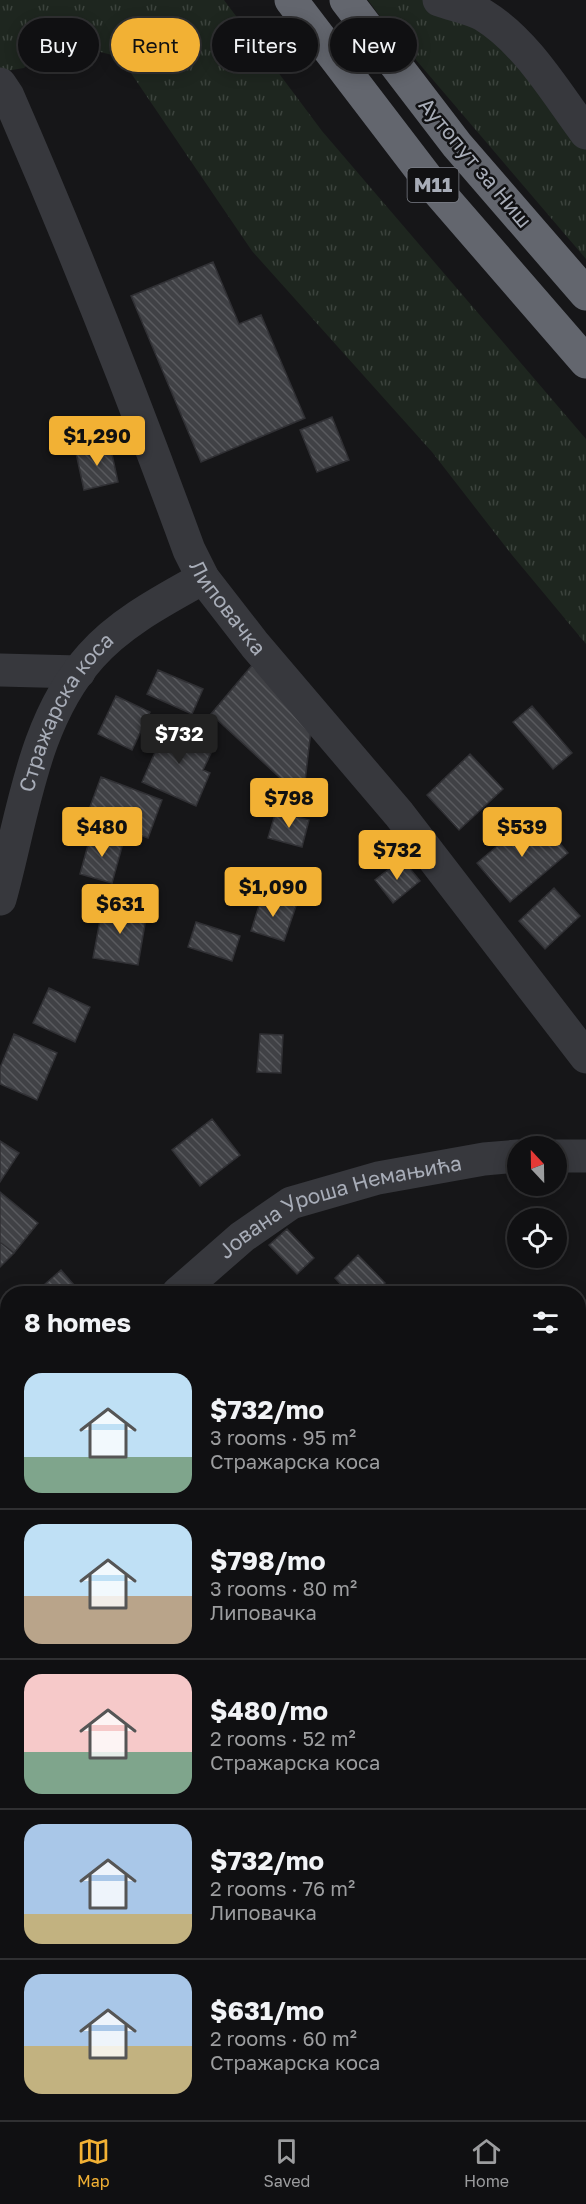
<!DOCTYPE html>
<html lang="en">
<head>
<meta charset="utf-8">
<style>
	body { margin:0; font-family:"Golos Text",sans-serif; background:#19191b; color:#f1f3f6; height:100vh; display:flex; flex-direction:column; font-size:22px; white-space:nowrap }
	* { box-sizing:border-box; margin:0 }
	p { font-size:20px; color:#9c9d9f }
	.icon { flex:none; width:33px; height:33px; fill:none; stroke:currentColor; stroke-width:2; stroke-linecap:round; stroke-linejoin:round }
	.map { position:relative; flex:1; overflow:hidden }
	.sheet { position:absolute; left:0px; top:1286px; width:586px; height:836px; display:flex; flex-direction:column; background:#101012; border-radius:24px 24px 0 0; box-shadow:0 3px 15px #0003,0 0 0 2px #303032 }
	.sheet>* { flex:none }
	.hud { position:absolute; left:18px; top:18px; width:550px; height:54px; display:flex; gap:12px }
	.needle { width:39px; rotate:338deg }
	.tools { position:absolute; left:507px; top:1136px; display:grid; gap:12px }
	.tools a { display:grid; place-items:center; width:60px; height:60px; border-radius:50%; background:#101012; box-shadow:0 3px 15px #0003,0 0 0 2px #303032; font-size:30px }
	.price { position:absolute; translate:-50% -51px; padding:0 14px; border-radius:6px; background:#f2b134; color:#111; font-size:20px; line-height:39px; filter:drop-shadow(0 2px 3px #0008) }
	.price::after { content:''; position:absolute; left:50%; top:36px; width:18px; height:14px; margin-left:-9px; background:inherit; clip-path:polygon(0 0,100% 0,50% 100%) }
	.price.selected { background:#222; color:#fff }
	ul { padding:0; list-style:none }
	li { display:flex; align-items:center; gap:18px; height:150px; padding:0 24px }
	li+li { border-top:2px solid #303032 }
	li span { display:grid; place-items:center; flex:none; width:168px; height:120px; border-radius:18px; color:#555 }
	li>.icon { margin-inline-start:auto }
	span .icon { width:72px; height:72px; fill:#fffc; stroke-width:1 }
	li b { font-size:26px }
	h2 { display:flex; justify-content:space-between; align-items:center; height:72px; padding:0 24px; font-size:26px }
	.pill { padding:0 21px; border-radius:27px; background:#101012; box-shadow:0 3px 15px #0003,0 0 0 2px #303032; font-size:21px; line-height:54px }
	.pill.selected { background:#f2b134; color:#111 }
	.tab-bar { display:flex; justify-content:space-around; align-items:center; height:84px; border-top:2px solid #303032; background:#101012; font-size:16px; color:#9c9d9f }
	.tab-bar a { display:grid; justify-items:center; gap:3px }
	.tab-bar .selected { color:#f2b134 }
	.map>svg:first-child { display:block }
	.grass { fill:url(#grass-tufts) }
	.building { fill:url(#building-back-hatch); stroke:#303034; stroke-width:1.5 }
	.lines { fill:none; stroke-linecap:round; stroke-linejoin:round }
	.street { stroke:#37383d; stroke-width:33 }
	.highway { stroke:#63666e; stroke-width:33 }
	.labels { text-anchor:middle; stroke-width:5; stroke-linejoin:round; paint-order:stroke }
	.shield { fill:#111113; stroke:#7b7e86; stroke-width:1.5 }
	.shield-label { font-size:20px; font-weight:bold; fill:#a8adb8 }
	.street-label { font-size:21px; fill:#a8adb8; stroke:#111113 }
</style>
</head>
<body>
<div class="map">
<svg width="586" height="2120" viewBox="0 0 586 2120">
	<defs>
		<pattern id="grass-tufts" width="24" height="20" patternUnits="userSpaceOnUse" patternTransform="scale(1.5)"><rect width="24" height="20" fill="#1e261f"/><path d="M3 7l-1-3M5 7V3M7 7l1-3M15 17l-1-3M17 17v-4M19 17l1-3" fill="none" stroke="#3c433d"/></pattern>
		<pattern id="building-back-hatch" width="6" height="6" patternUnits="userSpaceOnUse" patternTransform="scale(1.5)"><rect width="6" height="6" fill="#404145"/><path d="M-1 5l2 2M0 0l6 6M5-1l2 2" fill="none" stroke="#595a5e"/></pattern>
	</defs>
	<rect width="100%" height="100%" fill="#161618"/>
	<path class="grass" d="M0 0H224L322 131 586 439V644L512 555 432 452 252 251 120 57 53 40 24 68 0 72Z
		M368 0H441L480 14 586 133V259L387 26Z
		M579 1671 586 1675V1767L579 1765Z
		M245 2114H318L315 2120H217Z"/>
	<path class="building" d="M213 262 239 324 261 315 305 418 201 462 131 296Z
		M332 417 349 460 317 472 300 430Z
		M110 445 118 482 84 490 76 453Z
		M253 664 312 721 303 799 211 714Z
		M158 670 203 689 192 714 147 694Z
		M116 696 150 712 132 750 98 734Z
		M532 706 572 753 553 769 513 722Z
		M170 718 200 738 196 746 211 753 203 770 210 773 196 806 142 782Z
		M470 754 503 789 459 830 427 795Z
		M101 777 162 800 148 838 87 815Z
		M276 811 309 820 302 847 268 838Z
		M535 814 568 853 510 902 477 863Z
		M91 834 123 843 112 883 80 874Z
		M402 859 420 881 393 903 375 880Z
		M554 888 580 916 545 949 519 921Z
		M262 896 296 906 284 941 251 931Z
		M103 904 147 912 138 965 93 958Z
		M196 922 240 936 232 961 188 947Z
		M49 988 90 1007 75 1042 33 1023Z
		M14 1034 57 1053 37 1100 0 1084V1068Z
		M260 1034 283 1035 281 1073 257 1072Z
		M212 1119 240 1155 200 1186 172 1150Z
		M0 1141 19 1153 0 1182Z
		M0 1192 38 1223 14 1253 0 1242Z
		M287 1229 314 1258 297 1274 269 1245Z
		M0 1242 14 1253 0 1267Z
		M358 1255 385 1283 375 1293H349L335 1278Z
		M61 1270 81 1293H52L45 1284Z
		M0 1528 8 1533V1582L0 1593Z
		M1 1712 8 1715V1740L0 1737Z
		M0 1874H8V1919H0Z
		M375 2114H442L439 2120H372Z"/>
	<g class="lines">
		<g class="street">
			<path d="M439 0C453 5 470 8 483 15 527 42 556 93 586 133"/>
			<path id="s1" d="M0 84 8 96C73 245 133 397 189 550L203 578 255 645 399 814 586 1057"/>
			<path d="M0 670 79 672"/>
			<path id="s2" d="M0 899C23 817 32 722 91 656 121 622 164 600 203 578"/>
			<path d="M556 1156H586"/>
			<path id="s3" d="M178 1293 242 1237 291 1203 378 1178 484 1159 518 1156"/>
			<path d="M0 1425 8 1420"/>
			<path d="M0 1684 8 1686"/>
			<path d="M579 1983 586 1985"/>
			<path d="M0 2035 8 2044"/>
			<path d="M89 2114 97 2120"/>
			<path d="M186 2120 194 2114"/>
			<path d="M364 2120 366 2114"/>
			<path d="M571 2120 572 2114"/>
		</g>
		<path class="highway" d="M291 0 430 182 586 362
			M346 0 457 145 586 294"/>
	</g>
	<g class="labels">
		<rect class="shield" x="407.5" y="168" width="51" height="34" rx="4.5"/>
		<g class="shield-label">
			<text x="433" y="192">M11</text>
		</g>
		<g class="street-label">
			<text transform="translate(475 163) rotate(50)" y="7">Аутопут за Ниш</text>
			<text dy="7" stroke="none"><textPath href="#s1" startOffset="573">Липовачка</textPath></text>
			<text dy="7" stroke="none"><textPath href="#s2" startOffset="200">Стражарска коса</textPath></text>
			<text dy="7" stroke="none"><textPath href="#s3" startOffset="189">Јована Уроша Немањића</textPath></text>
		</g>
	</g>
</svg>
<div class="tools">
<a><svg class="needle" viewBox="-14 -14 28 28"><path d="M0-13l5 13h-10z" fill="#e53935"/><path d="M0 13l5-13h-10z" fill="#9c9d9f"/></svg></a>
<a><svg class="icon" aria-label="locate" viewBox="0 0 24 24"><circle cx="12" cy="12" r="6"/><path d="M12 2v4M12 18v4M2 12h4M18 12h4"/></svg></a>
</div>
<b class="price" style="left:97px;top:467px">$1,290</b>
<b class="price selected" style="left:179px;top:765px">$732</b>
<b class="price" style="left:289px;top:829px">$798</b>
<b class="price" style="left:102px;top:858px">$480</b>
<b class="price" style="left:522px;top:858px">$539</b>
<b class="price" style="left:397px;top:881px">$732</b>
<b class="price" style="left:273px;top:918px">$1,090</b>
<b class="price" style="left:120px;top:935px">$631</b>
<div class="hud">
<a class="pill">Buy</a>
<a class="pill selected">Rent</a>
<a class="pill">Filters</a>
<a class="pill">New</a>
</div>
<section class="sheet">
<h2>8 homes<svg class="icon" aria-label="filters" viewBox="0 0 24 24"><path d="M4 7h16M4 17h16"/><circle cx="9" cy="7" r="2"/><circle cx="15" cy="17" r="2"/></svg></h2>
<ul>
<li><span style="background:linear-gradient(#bfe0f5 70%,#7fa58c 0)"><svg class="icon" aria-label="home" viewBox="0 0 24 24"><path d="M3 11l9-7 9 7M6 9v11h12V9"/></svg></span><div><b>$732/mo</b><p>3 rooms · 95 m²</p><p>Стражарска коса</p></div></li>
<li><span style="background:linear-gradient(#bfe0f5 60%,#b9a48a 0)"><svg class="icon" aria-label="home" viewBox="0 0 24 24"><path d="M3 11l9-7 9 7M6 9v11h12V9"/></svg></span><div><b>$798/mo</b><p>3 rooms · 80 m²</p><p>Липовачка</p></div></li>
<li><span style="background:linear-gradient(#f6c9c9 65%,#7fa58c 0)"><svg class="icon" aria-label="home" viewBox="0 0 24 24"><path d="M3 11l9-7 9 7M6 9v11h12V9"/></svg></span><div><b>$480/mo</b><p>2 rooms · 52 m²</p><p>Стражарска коса</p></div></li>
<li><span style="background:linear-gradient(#a9c7e8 75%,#c2b280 0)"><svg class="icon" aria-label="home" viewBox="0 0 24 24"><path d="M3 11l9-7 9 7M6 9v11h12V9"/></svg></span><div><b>$732/mo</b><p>2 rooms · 76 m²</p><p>Липовачка</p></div></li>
<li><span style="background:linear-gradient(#a9c7e8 60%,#c2b280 0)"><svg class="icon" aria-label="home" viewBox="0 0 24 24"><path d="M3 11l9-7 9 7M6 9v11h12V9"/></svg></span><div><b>$631/mo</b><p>2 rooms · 60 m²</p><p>Стражарска коса</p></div></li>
</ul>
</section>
</div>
<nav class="tab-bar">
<a class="selected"><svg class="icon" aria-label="map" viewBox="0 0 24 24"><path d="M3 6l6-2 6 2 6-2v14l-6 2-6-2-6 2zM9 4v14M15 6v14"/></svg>Map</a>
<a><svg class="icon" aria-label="saved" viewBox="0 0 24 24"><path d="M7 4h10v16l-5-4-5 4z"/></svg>Saved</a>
<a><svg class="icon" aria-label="home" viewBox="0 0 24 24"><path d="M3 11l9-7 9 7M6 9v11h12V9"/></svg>Home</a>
</nav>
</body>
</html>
